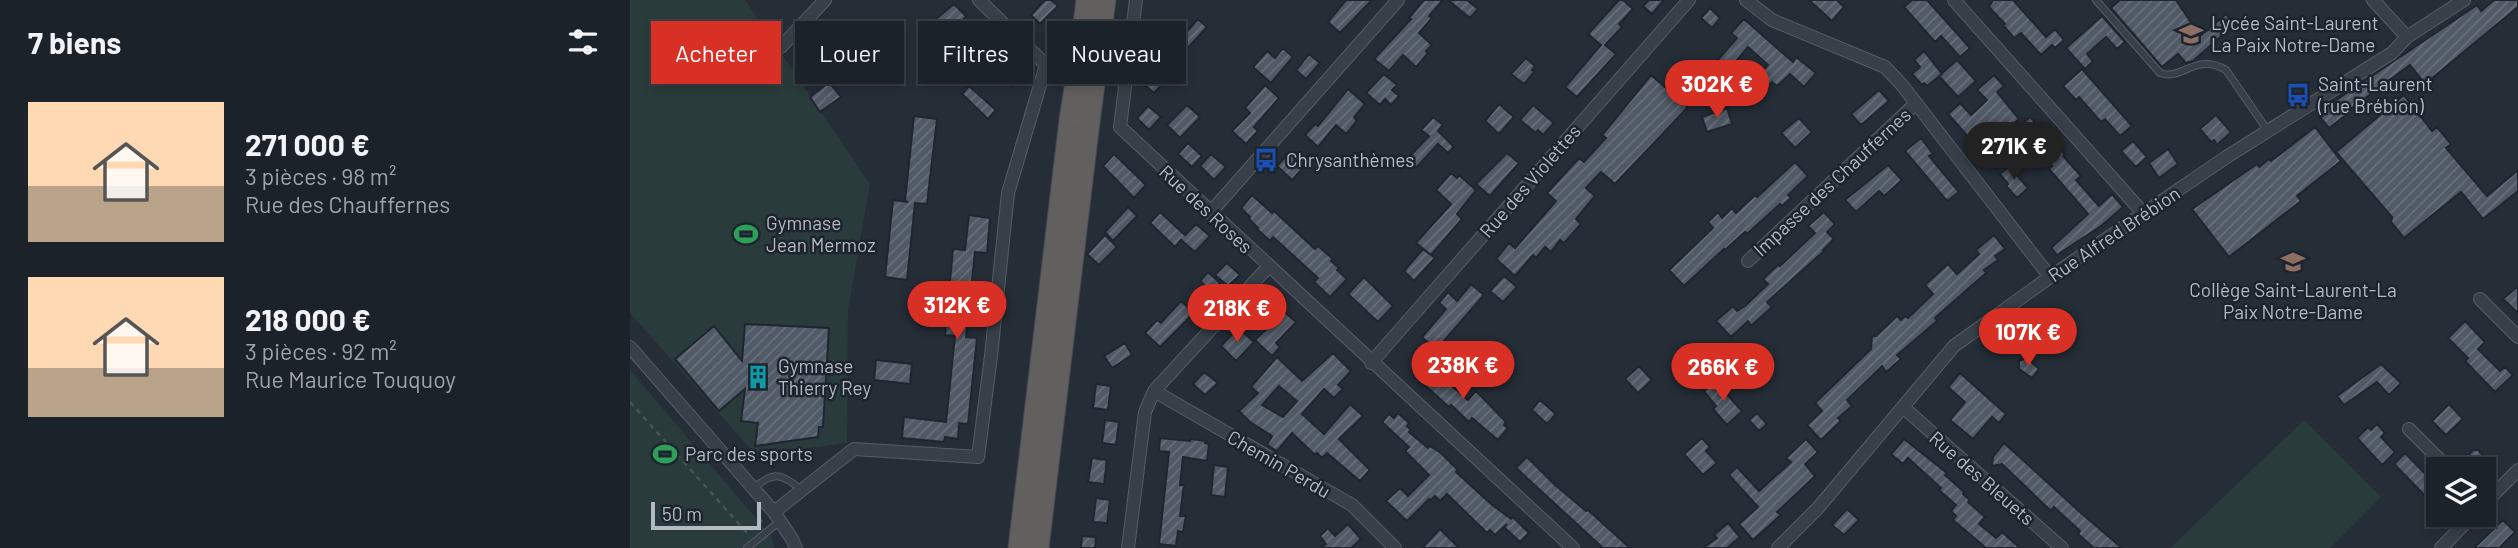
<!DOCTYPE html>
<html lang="fr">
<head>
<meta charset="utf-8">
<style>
	body { margin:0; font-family:Barlow,sans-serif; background:#252a31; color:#f1f3f6; height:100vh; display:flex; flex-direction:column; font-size:26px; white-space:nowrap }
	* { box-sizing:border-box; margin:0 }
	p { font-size:23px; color:#a0a4a8 }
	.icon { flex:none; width:38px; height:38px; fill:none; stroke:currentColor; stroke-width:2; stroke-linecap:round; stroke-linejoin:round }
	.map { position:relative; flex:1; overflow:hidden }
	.drawer { display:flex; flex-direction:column; background:#1c2229; width:630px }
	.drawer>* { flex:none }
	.guide { position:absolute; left:21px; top:21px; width:665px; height:63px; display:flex; gap:14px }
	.buttons { position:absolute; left:1796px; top:457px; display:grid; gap:14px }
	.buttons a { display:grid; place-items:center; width:70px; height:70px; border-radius:0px; background:#1c2229; box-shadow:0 4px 10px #0003,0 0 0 2px #3a3f46; font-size:35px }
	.scale { position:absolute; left:21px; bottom:18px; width:110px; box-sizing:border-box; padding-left:7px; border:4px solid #b3bac4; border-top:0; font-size:19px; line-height:24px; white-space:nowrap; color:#b3bac4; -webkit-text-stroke:5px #1d242d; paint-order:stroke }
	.price { position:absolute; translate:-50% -60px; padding:0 16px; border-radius:24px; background:#d93025; color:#fff; font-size:23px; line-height:46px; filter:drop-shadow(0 2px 4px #0008) }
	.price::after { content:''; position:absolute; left:50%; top:42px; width:21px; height:16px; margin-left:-10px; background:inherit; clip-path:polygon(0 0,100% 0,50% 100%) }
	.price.active { background:#222; color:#fff }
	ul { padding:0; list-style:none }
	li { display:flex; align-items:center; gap:21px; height:175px; padding:0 28px }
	li span { display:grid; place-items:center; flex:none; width:196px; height:140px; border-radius:0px; color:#555 }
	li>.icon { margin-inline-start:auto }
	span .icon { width:84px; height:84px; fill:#fffc; stroke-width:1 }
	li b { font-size:30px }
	h2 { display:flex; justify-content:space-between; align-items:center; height:84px; padding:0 28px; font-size:30px }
	.chip { padding:0 24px; border-radius:0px; background:#1c2229; box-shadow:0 4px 10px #0003,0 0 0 2px #3a3f46; font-size:24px; line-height:63px }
	.chip.active { background:#d93025; color:#fff }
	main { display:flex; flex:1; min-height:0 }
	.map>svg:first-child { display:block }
	.green { fill:#293b3a }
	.building { fill:url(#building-hatch); stroke:#1f262f; stroke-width:2; fill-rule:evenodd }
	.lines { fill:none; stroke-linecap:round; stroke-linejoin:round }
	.service-casing { stroke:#565d66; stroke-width:8 }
	.minor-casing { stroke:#565d66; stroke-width:14 }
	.trunk-casing { stroke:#434a53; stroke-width:23 }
	.path { stroke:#465658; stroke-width:2.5; stroke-dasharray:5 5; stroke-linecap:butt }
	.service { stroke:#383f48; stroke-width:6 }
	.minor { stroke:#383f48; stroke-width:12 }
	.trunk { stroke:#62605f; stroke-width:21 }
	.trunk-bridge-casing { stroke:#434a53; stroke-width:23; stroke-linecap:butt }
	.trunk-bridge { stroke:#62605f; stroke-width:21 }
	.labels { text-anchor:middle; stroke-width:5; stroke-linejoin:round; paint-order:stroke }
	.poi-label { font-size:19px; fill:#b3bac4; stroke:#1d242d; text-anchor:start }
	.street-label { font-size:19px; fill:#b3bac4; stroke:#1d242d }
</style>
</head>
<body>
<main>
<section class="drawer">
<h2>7 biens<svg class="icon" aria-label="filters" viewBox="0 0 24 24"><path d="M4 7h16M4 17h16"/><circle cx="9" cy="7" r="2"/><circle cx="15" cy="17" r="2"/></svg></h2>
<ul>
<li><span style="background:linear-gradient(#ffd9b3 60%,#b9a48a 0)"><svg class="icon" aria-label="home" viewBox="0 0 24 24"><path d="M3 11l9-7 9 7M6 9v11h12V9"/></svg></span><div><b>271 000 €</b><p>3 pièces · 98 m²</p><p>Rue des Chauffernes</p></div></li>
<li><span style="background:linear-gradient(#ffd9b3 65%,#b9a48a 0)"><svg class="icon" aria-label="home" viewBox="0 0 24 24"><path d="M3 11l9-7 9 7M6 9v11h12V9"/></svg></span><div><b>218 000 €</b><p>3 pièces · 92 m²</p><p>Rue Maurice Touquoy</p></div></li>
</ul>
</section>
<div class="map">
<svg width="1888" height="548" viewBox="0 0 1888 548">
	<defs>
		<pattern id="building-hatch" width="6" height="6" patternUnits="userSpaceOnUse" patternTransform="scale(1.75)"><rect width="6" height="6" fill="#505966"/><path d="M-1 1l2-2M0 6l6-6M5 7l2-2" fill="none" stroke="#676f7a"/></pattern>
	</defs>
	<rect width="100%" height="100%" fill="#252d37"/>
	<path class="green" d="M0 0H115L240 184 218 310 217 443 126 455 0 313Z
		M0 370 142 537 144 548H0Z
		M1674 420 1751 497 1700 548H1540Z"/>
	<path class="building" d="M415 0H421L428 6 410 24 401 15Z
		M716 0H742L710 33 698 22Z
		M794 0H813L799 16 802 18 789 33 802 45 796 51 798 53 786 67 773 55 759 71 744 59 781 19 779 18Z
		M818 0H837L848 9 840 18Z
		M989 0H993L1003 9 989 24 992 27 975 45 986 54 947 97 935 87 971 45 958 34Z
		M1019 0H1034L1022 14 1013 6Z
		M1179 0H1207L1214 7 1202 21Z
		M1282 0H1297L1340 48 1330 57 1311 36 1305 42 1274 7Z
		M1363 0H1383L1416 37 1425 29 1434 40 1425 48 1422 45 1411 55 1391 33 1384 38 1373 25 1375 24 1359 7Z
		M1490 0H1546L1570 36 1596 14 1605 24 1563 61 1556 63 1548 54 1532 67 1481 8Z
		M1864 0H1888V7L1795 84 1780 65 1714 114 1716 115 1699 128 1687 113 1847 5 1851 11Z
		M324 4 336 16 334 19 395 72 382 86 340 48 338 50 305 20Z
		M1080 8 1090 18 1082 28 1071 18Z
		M1472 16 1495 42 1487 49 1476 37 1457 54 1463 61 1455 69 1436 48Z
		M568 19 577 27 555 51 542 41 550 31 555 34Z
		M1114 19 1163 62 1166 57 1186 73 1174 87 1160 74 1147 86 1142 82 1127 100 1115 89 1138 65 1118 47 1089 81 1078 71 1107 38 1101 33Z
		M201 20 206 26 212 20 223 33 209 45 222 58 210 70 200 59 203 57 196 49 201 44 189 31Z
		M515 21 534 23 532 38 513 37Z
		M653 48 663 57 641 83 623 67 637 51 645 58Z
		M1294 51 1312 74 1297 86 1294 83 1292 85 1282 74 1290 67 1284 60Z
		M679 54 690 63 676 79 666 70Z
		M896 58 905 66 902 70 904 72 894 84 881 74Z
		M1327 60 1346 81 1328 97 1309 76Z
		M520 66 536 80 524 93 508 79Z
		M1452 69 1502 126 1490 136 1475 119 1471 122 1449 97 1446 100 1433 86Z
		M754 74 767 85 762 90 769 96 761 105 755 99 750 105 736 93Z
		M1021 75 1058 107 985 184 971 172 956 188 965 196 946 219 951 224 934 243 930 240 921 252 915 247 906 258 903 255 885 276 866 259 879 243 885 248 926 201 917 193 949 158 954 162 976 138 972 135Z
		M1364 75 1374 86 1367 92 1389 119 1364 141 1379 157 1366 168 1318 114 1330 103 1341 115 1357 100 1347 90Z
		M199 82 211 97 190 112 180 97Z
		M635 85 649 98 624 127 628 131 616 144 602 131 620 113 615 108Z
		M339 86 366 110 358 119 332 94Z
		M718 89 735 104 724 117 727 121 716 134 706 125 688 147 675 135 685 124 688 126Z
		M1249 90 1259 101 1231 125 1221 114Z
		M1774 95 1802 131 1807 127 1821 144 1816 148 1857 196 1888 170V191L1853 219 1831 192 1774 238 1761 222 1762 217 1706 152Z
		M869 104 884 117 869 134 855 121Z
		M557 105 570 117 550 138 537 125Z
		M903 105 924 123 913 135 908 130 906 133 890 120Z
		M518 106 531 117 519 130 507 118Z
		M1097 108 1102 124 1077 132 1072 117Z
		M1586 115 1601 132 1587 145 1584 140 1581 142 1570 129Z
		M284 116 307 119 297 204 285 203 277 280 255 277 263 200 278 202 275 201Z
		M803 117 813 125 808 131 824 147 818 153 808 144 786 168 777 159 799 136 791 130Z
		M1400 117 1411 129 1413 128 1435 155 1433 156 1451 176 1446 180 1469 206 1482 194 1493 207 1471 226 1427 255 1421 248 1458 214 1419 169 1422 166 1418 162 1420 160 1405 143 1403 144 1398 141 1387 128Z
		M1169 118 1182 132 1165 148 1151 133Z
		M1685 127 1711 161 1667 196 1671 201 1599 257 1562 209 1627 164 1629 167 1639 159 1641 161Z
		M1291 138 1303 154 1299 156 1329 192 1317 201 1275 151Z
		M1503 141 1517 157 1506 167 1491 151Z
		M558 143 572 156 562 167 548 154Z
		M1538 149 1548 164 1529 178 1519 163Z
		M660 152 674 167 662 180 647 166Z
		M877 153 889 163 860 196 846 184Z
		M484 154 516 185 504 198 473 166Z
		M581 154 596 167 584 180 570 166Z
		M1165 162 1178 176 1158 195 1161 198 1152 206 1150 204 1117 234 1115 232 1095 250 1094 249 1054 286 1039 270 1083 228 1078 222 1088 212 1092 218 1102 208 1106 213 1125 195 1127 197Z
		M1258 165 1272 180 1254 196 1249 191 1226 212 1215 200Z
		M1379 166 1398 188 1387 198 1376 186 1378 184 1370 174Z
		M821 173 827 178 829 175 846 190 827 214 832 219 801 255 786 243 821 204 806 190Z
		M622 195 642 213 644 211 685 249 688 246 703 259 701 261 709 268 707 270 717 279 700 297 684 282 688 278 643 237 640 241 627 229 628 228 619 219 620 217 611 208Z
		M498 207 507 216 483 241 475 232Z
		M530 212 555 235 566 224 580 236 565 252 551 240 545 247 520 223Z
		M1194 212 1205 224 1197 232 1204 239 1193 250 1194 251 1137 302 1142 307 1121 326 1118 321 1101 337 1086 321 1103 306 1107 311 1115 306 1138 284 1133 279 1149 264 1150 266 1185 233 1178 226Z
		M339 215 360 218 357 253 345 252 336 337 347 338 338 424 329 423 328 439 315 437 314 442 272 438 274 417 316 422 325 336 315 335 323 249 335 250Z
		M475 235 487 247 469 265 457 254Z
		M1364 235 1375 249 1365 256 1368 260 1354 270 1356 273 1305 318 1307 321 1267 355 1271 359 1256 372 1252 366 1217 400 1222 406 1208 418 1211 421 1191 440 1177 425 1192 411 1185 403 1241 349 1242 336H1246L1267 316 1271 320 1275 316 1278 318 1303 294 1295 285 1318 264 1327 274 1349 254 1346 250Z
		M793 249 805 258 784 281 774 271Z
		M597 263 610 275 598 286 585 275Z
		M578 272 590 283 582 292 570 281Z
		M874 276 887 287 873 302 860 291Z
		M734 277 763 306 748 322 718 294Z
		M841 284 854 295 806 350 792 337 816 309 809 303 818 292 827 301Z
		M1888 286V313L1873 299Z
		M551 301 564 313 530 347 515 333 527 320 531 323Z
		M650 308 666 322 646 343 650 347 642 356 625 340 641 325 638 322Z
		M1835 321 1855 342 1848 349 1870 371 1875 367 1883 375 1865 392 1835 361 1838 358 1818 338Z
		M115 324 199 328 193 427H189L188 437 125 446 128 423 111 421 115 389 89 411 45 359 84 326 112 361Z
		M608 328 624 342 606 361 591 346Z
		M495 343 502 355 482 368 474 356Z
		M703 353 721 371 708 385 713 389 704 398 694 389 672 414 694 434 720 404 733 416 709 439 740 470 730 481 697 453 692 458 687 453 685 455 662 433 647 451 637 445 642 436 620 422 609 411 628 393 621 387 647 357 672 381ZM649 386 667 401 653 417 632 405Z
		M798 358 808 366 806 368 816 377 814 379 838 400 846 391 876 422 874 425 878 428 868 440 842 418 839 422 821 405 819 407 789 380 795 374 789 368Z
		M1397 358 1409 369 1402 378 1389 369V361Z
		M246 360 282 364 280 384 244 380Z
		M1751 364 1771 383 1759 395 1747 382 1714 405 1707 396Z
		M1009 366 1022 380 1008 393 995 379Z
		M574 372 588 383 575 395 563 384Z
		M1330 373 1376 414 1369 423 1362 417 1343 439 1320 420 1335 402 1318 387Z
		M1085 381 1112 411 1097 425 1083 409 1086 406 1074 391Z
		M466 384 481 386 478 410 463 408Z
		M910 400 926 414 917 424 902 410Z
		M1819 404 1833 419 1816 435 1802 421Z
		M768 413 779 423 777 426 781 430 779 432 798 448 800 446 811 453 828 470 826 472 861 504 881 519 883 517 899 533 890 542 874 527 877 524 865 535 860 530 857 533 817 494 810 501 805 496 801 500 799 499 777 521 756 501 770 488 778 496 799 475 775 451 779 447 752 422 759 414 764 418Z
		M1127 413 1137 424 1129 431 1119 420Z
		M475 420 489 422 486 445 472 443Z
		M1747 424 1755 433 1751 437 1765 452 1752 465 1727 438 1738 427 1741 430Z
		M530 438 560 441 561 439 576 441 575 443 579 444 577 461 553 457 550 485H554L550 516H556L553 532 548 531 546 546 529 544 539 452 529 451Z
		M1072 438 1080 447 1076 451 1087 463 1073 475 1054 454Z
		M1176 439 1188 452 1175 464 1185 476 1147 512 1151 515 1123 540 1109 524 1128 507 1099 475 1107 467 1129 491 1161 462 1156 458Z
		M1274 439 1317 473 1315 475 1334 492 1333 494 1340 500 1338 502 1355 517 1349 524 1366 538 1372 532 1390 548H1356L1323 520 1326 516 1321 511 1326 505 1309 490 1311 488 1278 458 1273 464 1261 454Z
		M1374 443 1451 513 1492 548H1464L1448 534 1450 531 1424 507 1421 511 1372 464 1362 466 1363 457Z
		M1843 450H1848L1866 469H1843L1836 462 1837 457Z
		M1775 453 1808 487V509L1764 464Z
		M897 457 924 484 956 511 958 510 1000 548H973L886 468Z
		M462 458 477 460 474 484 458 482Z
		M584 465 598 467 595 497 581 495Z
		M466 498 480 500 477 523 463 522Z
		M1217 509 1229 520 1214 535 1202 525Z
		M1873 520 1885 532 1869 548H1844Z
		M1098 523 1110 537 1097 548H1073L1087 538 1084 535Z
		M718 524 731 539 721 548H691L696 544 690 536 698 528 705 536Z
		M810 529 829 548H792Z
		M452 536 466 537 465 548H451Z"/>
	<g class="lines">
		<g class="service-casing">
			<path id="service" d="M1466 0 1530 73C1553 81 1565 52 1596 70L1638 131
				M123 489C143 471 152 473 171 490
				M117 548 150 521"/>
		</g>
		<g class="minor-casing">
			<path id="minor" d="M506 0 490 127 943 548
				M1116 0 1142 20 1255 67 1272 85 1420 277
				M1324 0 1514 214
				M1743 0 1777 37
				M151 47 195 0
				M580 213 768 0
				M1118 261 1286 103
				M1850 299 1888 337
				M0 347 144 512 162 539 166 548
				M741 363 1059 0
				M524 391 722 505 765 548
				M1273 407 1432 548
				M1779 429 1819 469
				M1853 505 1888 470
				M144 512 224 449 348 457 361 356 378 193 416 65 349 0
				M498 548 515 412 524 391 638 267
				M1148 548 1188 508 1324 346 1420 277 1598 156 1762 53 1777 37 1834 0
				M1811 548 1844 514"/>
		</g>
		<g class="trunk-casing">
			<path id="trunk" d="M450 56 457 0
				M467 62 475 0
				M389 548 440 120
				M408 548 458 130"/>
		</g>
		<path class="path" d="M0 402 119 535
			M121 530 132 520"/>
		<use href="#service" class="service"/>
		<use href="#minor" class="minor"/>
		<use href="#trunk" class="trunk"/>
		<g class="trunk-bridge-casing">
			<path id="trunk-bridge" d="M440 120 450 56
				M458 130 467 62"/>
		</g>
		<use href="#trunk-bridge" class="trunk-bridge"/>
	</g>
	<defs>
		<g id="school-bare" transform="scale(1.89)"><path d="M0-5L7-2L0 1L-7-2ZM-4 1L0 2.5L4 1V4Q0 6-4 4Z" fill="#8d6e63" stroke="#1d242d" stroke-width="2.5" paint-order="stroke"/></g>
		<g id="bus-bare" transform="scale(1.89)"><path d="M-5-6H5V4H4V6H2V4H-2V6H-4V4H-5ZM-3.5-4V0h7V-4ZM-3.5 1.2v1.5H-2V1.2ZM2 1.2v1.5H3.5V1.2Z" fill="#1a4fb4" stroke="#1d242d" stroke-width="2.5" paint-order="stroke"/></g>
		<g id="stadium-bare" transform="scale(1.89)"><path d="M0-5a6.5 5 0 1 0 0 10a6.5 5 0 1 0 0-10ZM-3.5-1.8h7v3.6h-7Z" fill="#2e9e5b" stroke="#1d242d" stroke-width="2.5" paint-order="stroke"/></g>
		<g id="building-bare" transform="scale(1.89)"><path d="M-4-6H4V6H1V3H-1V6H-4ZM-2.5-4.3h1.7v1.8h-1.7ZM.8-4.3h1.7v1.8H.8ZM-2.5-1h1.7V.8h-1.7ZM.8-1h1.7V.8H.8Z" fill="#0f9aa8" stroke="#1d242d" stroke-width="2.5" paint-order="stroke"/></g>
	</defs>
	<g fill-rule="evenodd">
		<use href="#school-bare" x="1561" y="34"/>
		<use href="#bus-bare" x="1668" y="95"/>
		<use href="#bus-bare" x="636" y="160"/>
		<use href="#stadium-bare" x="116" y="234"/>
		<use href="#school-bare" x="1663" y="262"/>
		<use href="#building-bare" x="128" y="377"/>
		<use href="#stadium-bare" x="35" y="454"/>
	</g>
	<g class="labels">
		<g class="poi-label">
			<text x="1581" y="30">Lycée Saint-Laurent<tspan x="1581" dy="22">La Paix Notre-Dame</tspan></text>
			<text x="1688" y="91">Saint-Laurent<tspan x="1688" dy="22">(rue Brébion)</tspan></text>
			<text x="656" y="167">Chrysanthèmes</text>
			<text x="136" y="230">Gymnase<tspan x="136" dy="22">Jean Mermoz</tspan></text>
			<text x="1663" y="297" text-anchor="middle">Collège Saint-Laurent-La<tspan x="1663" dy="22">Paix Notre-Dame</tspan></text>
			<text x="148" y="373">Gymnase<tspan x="148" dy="22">Thierry Rey</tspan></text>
			<text x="55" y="461">Parc des sports</text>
		</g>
		<g class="street-label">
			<text transform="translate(900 181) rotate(-49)" y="7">Rue des Violettes</text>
			<text transform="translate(1202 182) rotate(-43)" y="7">Impasse des Chauffernes</text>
			<text transform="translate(576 209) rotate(43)" y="7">Rue des Roses</text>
			<text transform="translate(1484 234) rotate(-34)" y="7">Rue Alfred Brébion</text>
			<text transform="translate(649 464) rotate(30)" y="7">Chemin Perdu</text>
			<text transform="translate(1352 478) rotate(41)" y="7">Rue des Bleuets</text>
		</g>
	</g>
</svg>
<div class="buttons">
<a><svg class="icon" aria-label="layers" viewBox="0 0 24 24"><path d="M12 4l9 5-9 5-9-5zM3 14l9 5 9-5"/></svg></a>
</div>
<div class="scale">50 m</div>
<b class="price" style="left:1087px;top:120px">302K €</b>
<b class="price active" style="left:1384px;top:182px">271K €</b>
<b class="price" style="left:327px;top:341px">312K €</b>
<b class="price" style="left:607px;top:344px">218K €</b>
<b class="price" style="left:1398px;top:368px">107K €</b>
<b class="price" style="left:833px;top:401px">238K €</b>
<b class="price" style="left:1093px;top:403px">266K €</b>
<div class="guide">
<a class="chip active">Acheter</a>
<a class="chip">Louer</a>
<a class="chip">Filtres</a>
<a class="chip">Nouveau</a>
</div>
</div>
</main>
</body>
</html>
